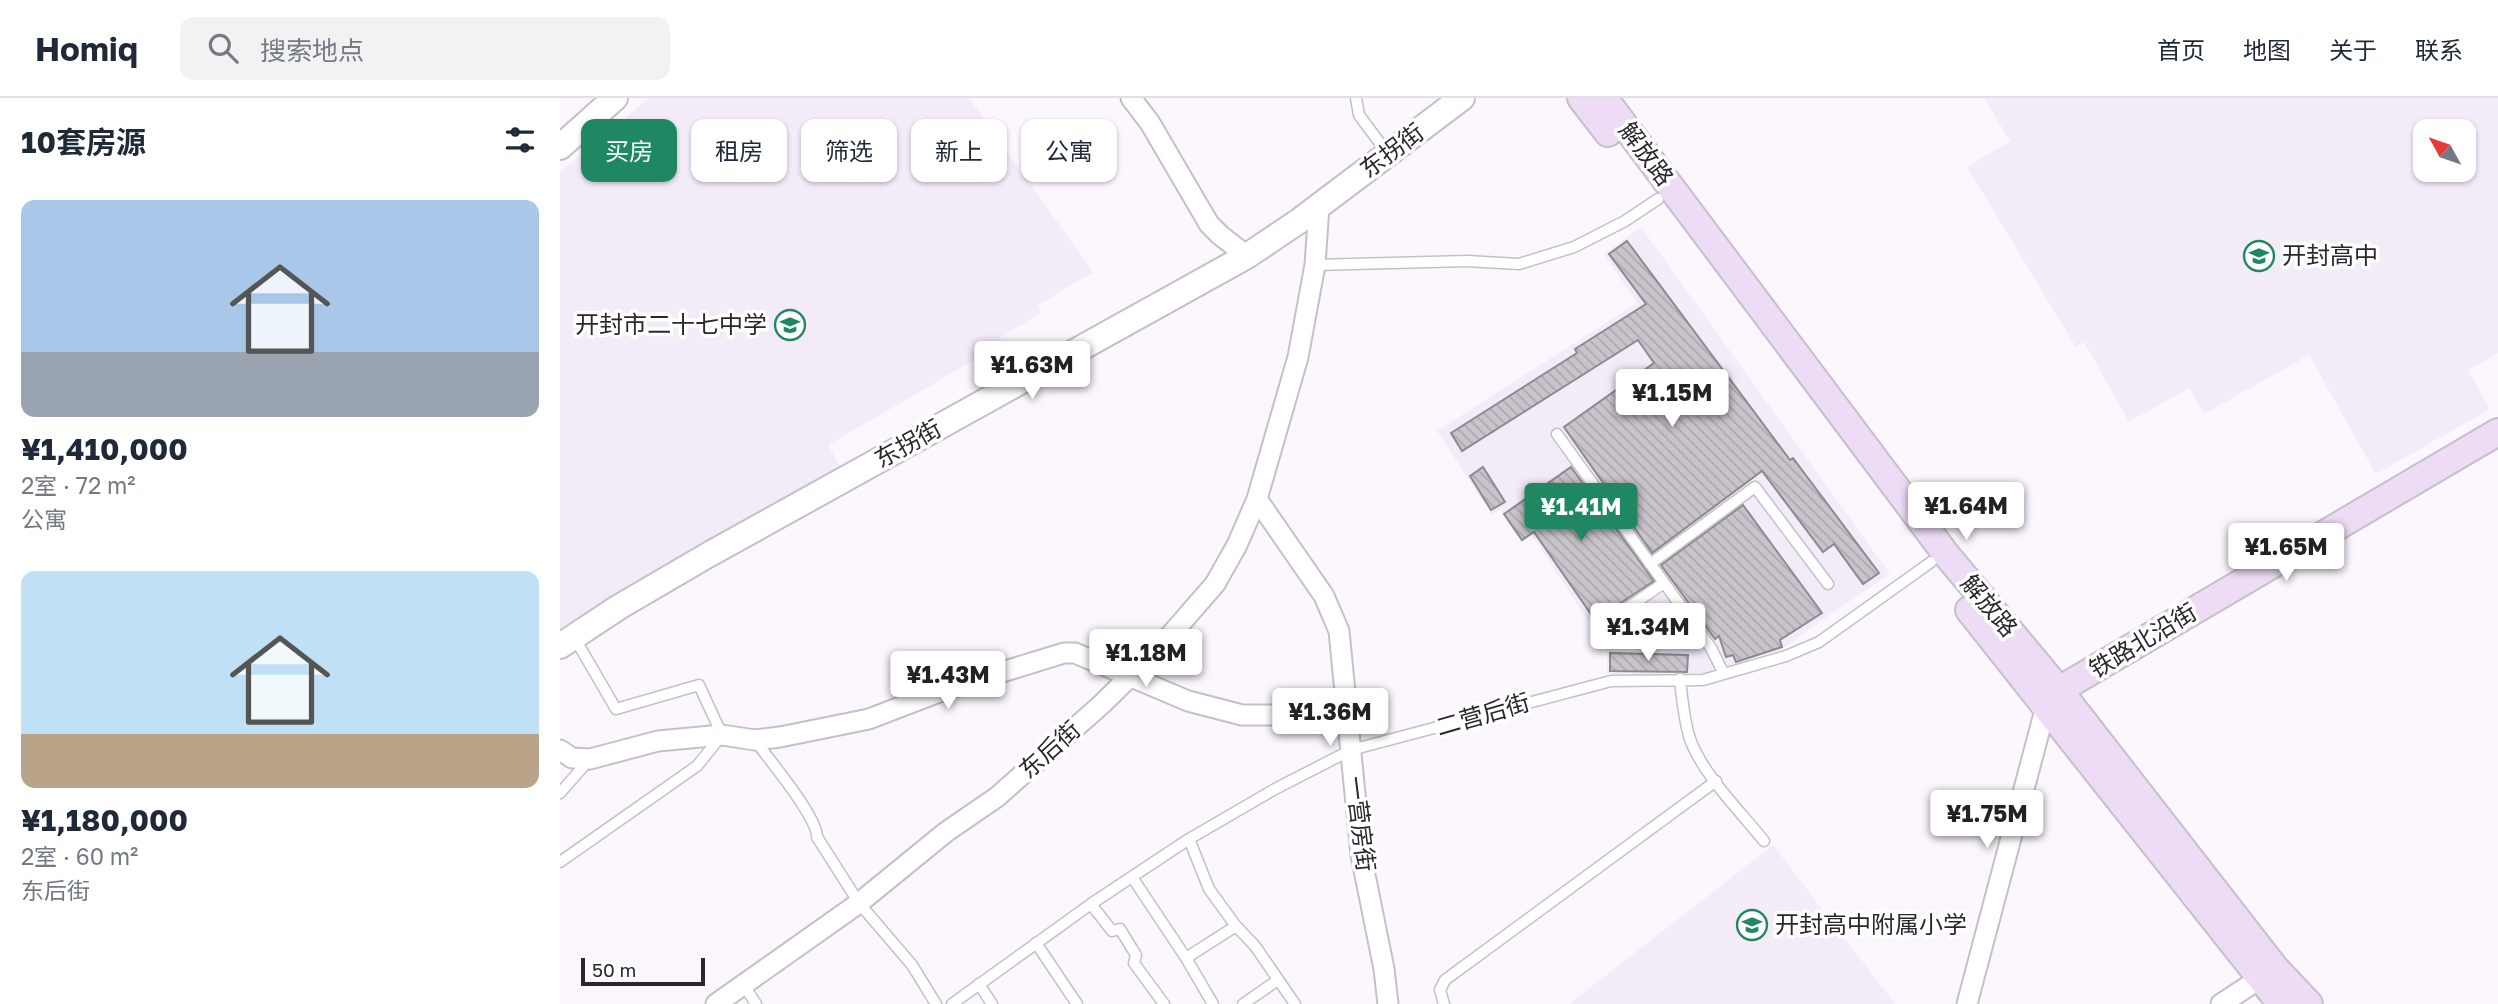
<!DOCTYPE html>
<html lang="zh">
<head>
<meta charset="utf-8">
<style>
	body { margin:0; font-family:"Golos Text","Noto Sans SC",sans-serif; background:#f2f2f3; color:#1f2937; height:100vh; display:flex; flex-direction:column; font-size:26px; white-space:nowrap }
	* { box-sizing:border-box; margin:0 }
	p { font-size:23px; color:#747a83 }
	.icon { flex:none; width:38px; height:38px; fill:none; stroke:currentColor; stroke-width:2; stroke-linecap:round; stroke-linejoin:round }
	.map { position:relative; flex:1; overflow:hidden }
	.side { display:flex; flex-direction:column; background:#fff; width:560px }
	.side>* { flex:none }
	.guide { position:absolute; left:21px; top:21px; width:665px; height:63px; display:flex; gap:14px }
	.needle { width:46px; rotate:310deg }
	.fabs { position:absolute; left:1853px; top:21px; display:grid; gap:14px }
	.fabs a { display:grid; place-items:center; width:63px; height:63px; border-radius:14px; background:#fff; box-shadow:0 2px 5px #0004; font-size:35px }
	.scale { position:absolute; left:21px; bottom:18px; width:124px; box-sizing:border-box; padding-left:7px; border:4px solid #2a282b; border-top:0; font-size:19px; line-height:24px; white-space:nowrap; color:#2a282b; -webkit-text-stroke:5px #fff; paint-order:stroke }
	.price { position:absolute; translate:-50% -60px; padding:0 16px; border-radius:7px; background:#fff; color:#222; font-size:23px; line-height:46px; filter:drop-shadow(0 2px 4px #0008) }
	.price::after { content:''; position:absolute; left:50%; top:42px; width:21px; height:16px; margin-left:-10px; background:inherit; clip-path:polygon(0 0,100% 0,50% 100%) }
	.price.current { background:#1f8762; color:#fff }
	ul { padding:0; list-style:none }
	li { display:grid; align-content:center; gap:14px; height:371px; padding:0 21px }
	li span { display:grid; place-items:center; height:217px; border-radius:14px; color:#555 }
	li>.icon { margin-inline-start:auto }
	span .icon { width:126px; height:126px; fill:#fffc; stroke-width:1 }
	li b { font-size:30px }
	h2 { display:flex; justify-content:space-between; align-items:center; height:84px; padding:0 21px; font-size:30px }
	.tag { padding:0 24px; border-radius:14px; background:#fff; box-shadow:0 2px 5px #0004; font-size:24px; line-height:63px }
	.tag.current { background:#1f8762; color:#fff }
	header { display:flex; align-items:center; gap:42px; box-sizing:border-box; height:98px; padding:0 35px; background:#fff; border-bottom:2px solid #e0e1e3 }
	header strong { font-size:33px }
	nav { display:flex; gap:38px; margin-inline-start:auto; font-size:24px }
	.search { width:490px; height:63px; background:#f2f2f3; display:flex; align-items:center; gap:18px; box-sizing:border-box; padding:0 24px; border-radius:14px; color:#747a83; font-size:26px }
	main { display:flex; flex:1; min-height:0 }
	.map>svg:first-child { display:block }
	.built { fill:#f4ebf9; fill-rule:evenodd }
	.building { fill:url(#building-back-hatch); stroke:#8e8990; stroke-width:2 }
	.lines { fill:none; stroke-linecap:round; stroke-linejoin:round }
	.service-casing { stroke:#c5c0c7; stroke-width:13 }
	.minor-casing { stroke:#c5c0c7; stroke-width:23 }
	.tertiary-casing { stroke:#c5c0c7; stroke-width:28 }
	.secondary-casing { stroke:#c5c0c7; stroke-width:30 }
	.service { stroke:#fff; stroke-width:10 }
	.minor { stroke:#fff; stroke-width:19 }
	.tertiary { stroke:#fff; stroke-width:24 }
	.secondary { stroke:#eedcf7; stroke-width:26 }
	.labels { text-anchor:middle; stroke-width:7; stroke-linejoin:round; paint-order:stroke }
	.street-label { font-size:24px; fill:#2a282b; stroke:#fff }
	.poi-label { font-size:24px; fill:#2a282b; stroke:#fff; text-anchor:start }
</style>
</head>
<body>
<header>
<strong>Homiq</strong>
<div class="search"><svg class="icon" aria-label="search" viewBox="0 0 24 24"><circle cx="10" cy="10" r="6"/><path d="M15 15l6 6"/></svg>搜索地点</div>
<nav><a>首页</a><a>地图</a><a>关于</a><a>联系</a></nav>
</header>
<main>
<section class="side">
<h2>10套房源<svg class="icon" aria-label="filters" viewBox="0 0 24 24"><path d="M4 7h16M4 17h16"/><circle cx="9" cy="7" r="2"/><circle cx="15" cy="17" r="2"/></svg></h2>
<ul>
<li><span style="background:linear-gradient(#a9c7e8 70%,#9aa5b1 0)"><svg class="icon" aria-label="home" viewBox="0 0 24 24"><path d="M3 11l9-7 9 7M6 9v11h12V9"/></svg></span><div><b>¥1,410,000</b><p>2室 · 72 m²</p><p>公寓</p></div></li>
<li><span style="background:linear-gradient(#bfe0f5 75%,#b9a48a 0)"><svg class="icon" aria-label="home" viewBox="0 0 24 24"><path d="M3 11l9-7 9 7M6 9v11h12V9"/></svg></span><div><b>¥1,180,000</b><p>2室 · 60 m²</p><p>东后街</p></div></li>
</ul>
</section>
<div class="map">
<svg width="1938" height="906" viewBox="0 0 1938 906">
	<defs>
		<pattern id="building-back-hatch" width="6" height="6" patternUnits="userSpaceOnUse" patternTransform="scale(1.75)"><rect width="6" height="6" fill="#c9c4cb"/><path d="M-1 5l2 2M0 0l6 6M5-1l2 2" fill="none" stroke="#ada8ae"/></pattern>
	</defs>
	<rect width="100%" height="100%" fill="#fcf7ff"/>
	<path class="built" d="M89 0H409L533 174 478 207 482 214 439 240 442 246 268 347 282 371 0 540V74Z
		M1424 0H1938V255L1908 272 1930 311 1816 376 1749 257 1644 316 1629 290 1569 324 1524 244 1516 249 1407 69 1450 43ZM1866 33H1904V72H1866Z
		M1081 129 1330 476 1253 528 1223 551 1142 576H1047V552L972 437 962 444 940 412 932 417 877 333 1077 205 1044 156Z
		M1213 747 1335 906H1009Z"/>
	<path class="building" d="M1067 143 1230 362 1233 360 1319 475 1303 486 1274 446 1263 454 1202 373 1092 455 1004 329 1094 265 1078 242 902 353 891 335 1017 255 1015 251 1086 206 1049 156Z
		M923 369 945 404 931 412 910 378Z
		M1011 369 1094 483 1035 522 974 434 962 442 944 416Z
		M1183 407 1262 515 1220 542 1222 549 1176 564 1173 557 1166 559 1159 538 1155 541 1101 467Z
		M1050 555 1128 557 1127 574 1050 573Z"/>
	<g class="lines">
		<g class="service-casing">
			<path id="service" d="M796 0 799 17 828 56
				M755 167 907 163 959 166 1014 149 1065 123 1098 101
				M997 336 1151 550 1164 576
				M1090 466 1195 389 1268 486
				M1041 528 1104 485
				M1120 581C1122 601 1124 622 1130 641 1143 677 1180 713 1204 743
				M195 642C209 662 257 718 257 739L299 805 352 867 376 906
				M0 695 30 661
				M629 741 649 791 676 828 695 848 735 906
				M0 764 137 668 162 637 139 587 56 611 14 539
				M572 779 626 860 653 906
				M531 806 552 833 560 831 576 857 574 865 604 906
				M476 845 517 906
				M626 860 676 828
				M183 886 196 906
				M419 886 432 906
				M392 906 531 806 629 741 715 691 791 652 1051 583 1143 582 1226 558 1259 544 1371 464
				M683 906 718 882
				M884 906 880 892 885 882 1156 683"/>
		</g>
		<g class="minor-casing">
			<path id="minor" d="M571 0 590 25 649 126 660 137 687 158
				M697 401 764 498 779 533 801 757 824 871 828 906
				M0 652 12 660 30 661 98 643 162 637 195 642 220 639 309 621 387 591 504 555H515L628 603 682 617H750L788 626
				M156 906 299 805 386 734 437 699 542 606 601 548 655 486 677 447 697 401 738 259 755 167 759 108
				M1407 906 1486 608
				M1661 906 1710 874"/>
		</g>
		<g class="tertiary-casing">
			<path id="tertiary" d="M0 49 55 0
				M0 548 59 509 148 457 687 158 739 123 902 0"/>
		</g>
		<g class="secondary-casing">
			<path id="secondary" d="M1021 0 1048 35
				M1044 0 1385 455 1499 592 1715 870 1749 906
				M1409 512 1721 906
				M1489 603 1499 592 1938 334"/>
		</g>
		<use href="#service" class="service"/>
		<use href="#minor" class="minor"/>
		<use href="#tertiary" class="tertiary"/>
		<use href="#secondary" class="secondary"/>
	</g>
	<defs>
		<g id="school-ring" transform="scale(1.575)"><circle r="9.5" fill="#fff" stroke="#1f8762" stroke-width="1.5"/><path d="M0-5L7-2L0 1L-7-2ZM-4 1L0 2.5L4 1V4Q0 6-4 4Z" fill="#1f8762"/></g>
	</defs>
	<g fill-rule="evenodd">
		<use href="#school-ring" x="1699" y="158"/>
		<use href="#school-ring" x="230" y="227"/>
		<use href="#school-ring" x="1192" y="827"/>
	</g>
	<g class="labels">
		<g class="street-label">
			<text transform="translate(832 53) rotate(-37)" y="8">东拐街</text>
			<text transform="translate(1086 56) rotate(53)" y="8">解放路</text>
			<text transform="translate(348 346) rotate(-29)" y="8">东拐街</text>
			<text transform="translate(1429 508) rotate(50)" y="8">解放路</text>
			<text transform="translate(1583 543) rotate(-31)" y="8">铁路北沿街</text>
			<text transform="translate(923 617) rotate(-16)" y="8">二营后街</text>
			<text transform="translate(490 652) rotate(-42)" y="8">东后街</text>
			<text transform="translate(800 726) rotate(83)" y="8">一营房街</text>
		</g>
		<g class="poi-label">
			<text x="1722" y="166">开封高中</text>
			<text x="207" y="235" text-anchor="end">开封市二十七中学</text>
			<text x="1215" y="835">开封高中附属小学</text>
		</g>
	</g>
</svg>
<div class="fabs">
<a><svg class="needle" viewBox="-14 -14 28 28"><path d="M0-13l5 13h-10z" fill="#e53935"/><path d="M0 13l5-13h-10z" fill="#747a83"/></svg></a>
</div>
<div class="scale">50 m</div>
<b class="price" style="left:472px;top:303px">¥1.63M</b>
<b class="price" style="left:1112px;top:331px">¥1.15M</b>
<b class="price" style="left:1406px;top:444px">¥1.64M</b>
<b class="price current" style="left:1021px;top:445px">¥1.41M</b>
<b class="price" style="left:1726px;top:485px">¥1.65M</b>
<b class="price" style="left:1088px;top:565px">¥1.34M</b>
<b class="price" style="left:586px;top:591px">¥1.18M</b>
<b class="price" style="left:388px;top:613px">¥1.43M</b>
<b class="price" style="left:770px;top:650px">¥1.36M</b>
<b class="price" style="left:1427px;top:752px">¥1.75M</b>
<div class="guide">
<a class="tag current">买房</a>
<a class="tag">租房</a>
<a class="tag">筛选</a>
<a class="tag">新上</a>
<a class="tag">公寓</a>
</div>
</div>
</main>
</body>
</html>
